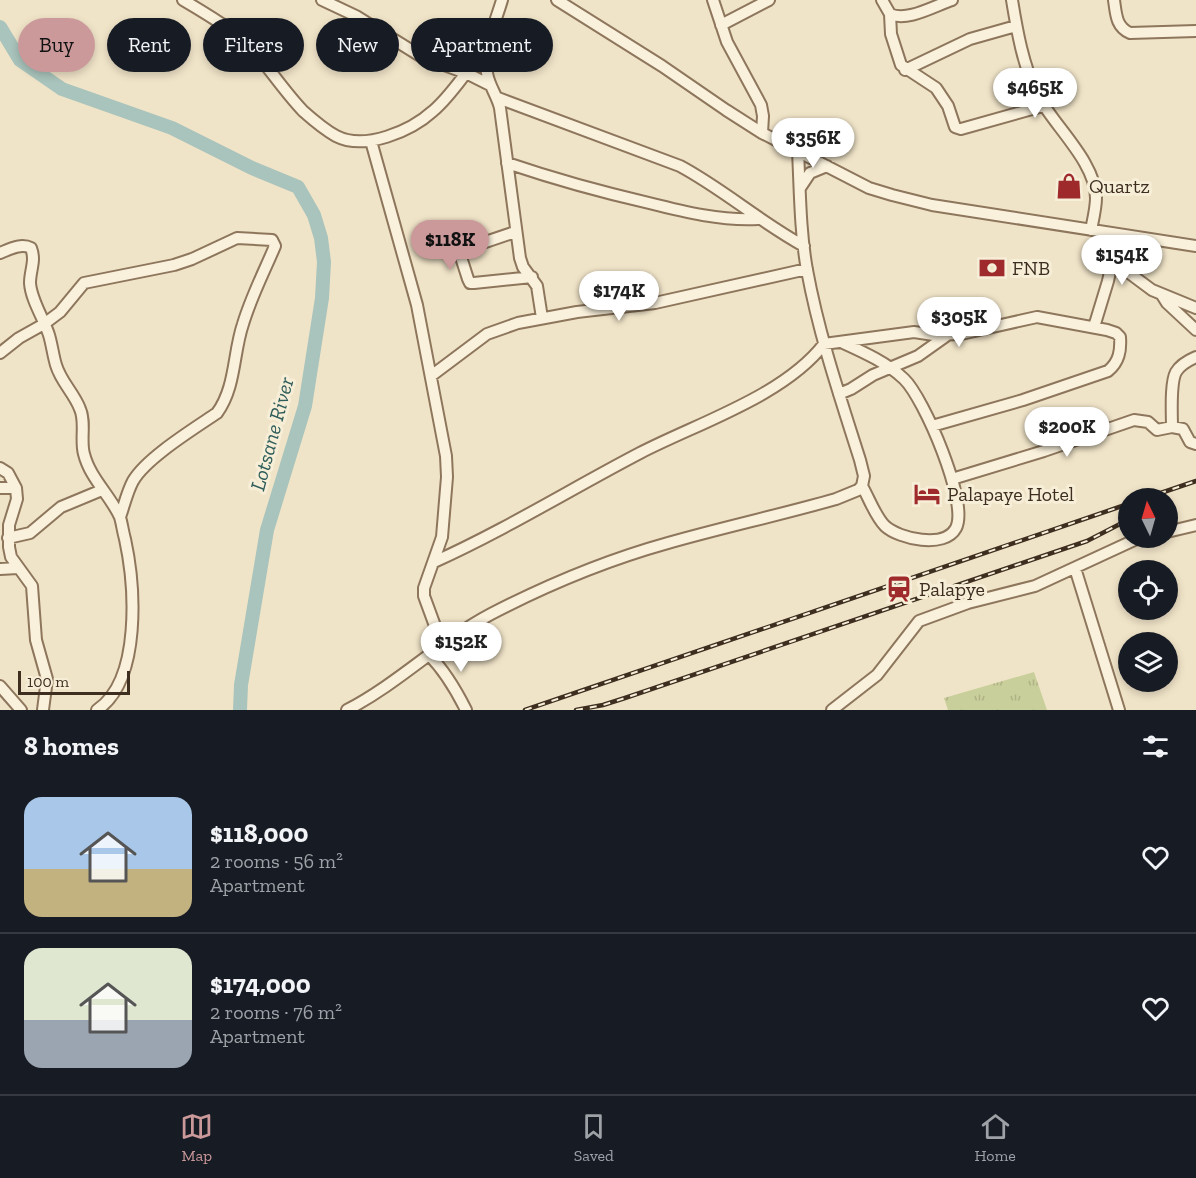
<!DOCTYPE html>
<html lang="en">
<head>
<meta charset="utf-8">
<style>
	body { margin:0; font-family:"Zilla Slab",serif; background:#242831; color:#f1f3f6; height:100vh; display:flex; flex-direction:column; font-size:22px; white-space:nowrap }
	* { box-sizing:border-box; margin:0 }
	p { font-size:20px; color:#9ea1a6 }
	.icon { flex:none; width:33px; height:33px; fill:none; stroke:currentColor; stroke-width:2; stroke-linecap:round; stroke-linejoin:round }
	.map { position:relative; height:710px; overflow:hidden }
	.drawer { display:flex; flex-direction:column; background:#171b24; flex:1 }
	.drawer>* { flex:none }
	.banner { position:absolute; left:18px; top:18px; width:600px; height:54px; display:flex; gap:12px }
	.needle { width:39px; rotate:355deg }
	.fabs { position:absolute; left:1118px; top:488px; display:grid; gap:12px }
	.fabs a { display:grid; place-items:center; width:60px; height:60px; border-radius:50%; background:#171b24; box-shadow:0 3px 9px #0003; font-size:30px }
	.scale { position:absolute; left:18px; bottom:15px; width:112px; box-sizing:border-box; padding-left:6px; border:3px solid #3d2e20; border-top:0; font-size:16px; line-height:21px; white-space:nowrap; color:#3d2e20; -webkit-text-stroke:4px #f7eed8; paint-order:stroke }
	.price { position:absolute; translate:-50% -51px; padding:0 14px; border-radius:21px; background:#fff; color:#222; font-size:20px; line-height:39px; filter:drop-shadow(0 2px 3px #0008) }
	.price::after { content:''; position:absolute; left:50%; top:36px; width:18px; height:14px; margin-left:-9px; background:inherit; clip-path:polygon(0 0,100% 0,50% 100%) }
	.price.active { background:#cc999b; color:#111 }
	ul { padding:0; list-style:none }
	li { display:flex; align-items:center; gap:18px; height:150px; padding:0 24px }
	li+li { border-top:2px solid #363941 }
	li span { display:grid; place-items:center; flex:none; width:168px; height:120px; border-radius:18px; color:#555 }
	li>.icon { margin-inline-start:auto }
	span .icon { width:72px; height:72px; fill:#fffc; stroke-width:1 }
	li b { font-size:26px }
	h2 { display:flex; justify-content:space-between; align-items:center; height:72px; padding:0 24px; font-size:26px }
	.chip { padding:0 21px; border-radius:27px; background:#171b24; box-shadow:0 3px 9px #0003; font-size:21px; line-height:54px }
	.chip.active { background:#cc999b; color:#111 }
	.tab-bar { display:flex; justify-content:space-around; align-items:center; height:84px; border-top:2px solid #363941; background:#171b24; font-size:16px; color:#9ea1a6 }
	.tab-bar a { display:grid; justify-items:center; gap:3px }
	.tab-bar .active { color:#cc999b }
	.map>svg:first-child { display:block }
	.park { fill:url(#park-tufts) }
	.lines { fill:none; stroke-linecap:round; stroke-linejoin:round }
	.river { stroke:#a9c4bc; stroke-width:14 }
	.minor-casing { stroke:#8d765c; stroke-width:14 }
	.minor { stroke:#faf1dc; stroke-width:10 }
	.rail-casing { stroke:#3d2e20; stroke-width:4.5 }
	.rail { stroke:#f7eed8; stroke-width:2; stroke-dasharray:7; stroke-linecap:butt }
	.labels { text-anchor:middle; stroke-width:6; stroke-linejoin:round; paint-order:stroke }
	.poi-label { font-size:20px; fill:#3d2e20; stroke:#f7eed8; text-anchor:start }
	.water-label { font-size:21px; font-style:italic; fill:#2f5d5a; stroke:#f7eed8 }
</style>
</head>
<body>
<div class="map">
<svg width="1196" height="710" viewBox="0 0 1196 710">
	<defs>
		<pattern id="park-tufts" width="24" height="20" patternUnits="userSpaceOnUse" patternTransform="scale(1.5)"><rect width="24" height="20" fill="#c9cf9b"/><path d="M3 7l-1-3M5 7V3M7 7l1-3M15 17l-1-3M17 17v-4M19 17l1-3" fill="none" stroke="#aeb285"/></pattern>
	</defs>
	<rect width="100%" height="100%" fill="#f0e4c8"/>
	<path class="park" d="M1034 672 1047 710H948L944 698Z"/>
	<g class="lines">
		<path class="river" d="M0 27 20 60 62 89 172 128 252 168 298 187 314 215 321 238 324 262 322 298 305 406 267 530 241 685 240 710"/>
		<g class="minor-casing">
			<path id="minor" d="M183 0C200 10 239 33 251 47 269 68 284 91 303 111 312 119 325 130 336 136 365 151 411 131 433 111 446 100 456 86 466 73
				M322 0 356 16 422 57 466 73 490 85
				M502 0C496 21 482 51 487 73 489 86 497 95 500 108L520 258 523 267 537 286 542 318
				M557 0 662 66 726 110 762 133 869 188 892 195 932 205 1196 246
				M713 0 727 42 761 105 763 116 762 133
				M882 0 890 14 891 34 901 65 936 88 948 106 955 127 961 129 1043 106
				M1012 0C1017 31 1023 65 1037 94 1053 125 1096 162 1096 198 1096 208 1093 220 1091 230
				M1114 0C1116 14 1116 27 1130 33L1196 31
				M890 14C907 22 934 6 952 0
				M721 25 769 0
				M905 70 970 39 1016 26
				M498 98 680 166C723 189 760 222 804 246
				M371 141 417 305 446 456 447 477 442 537 424 588V596L442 645
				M507 163C554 179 601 192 649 203 685 212 721 221 758 219
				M800 188 810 173 827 166
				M515 232 459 251 468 279 470 283H474L532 277
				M0 253C10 249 21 243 31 248 36 261 30 270 30 283 31 300 44 319 49 335 52 345 53 355 56 365 61 382 74 393 80 409 86 422 80 440 84 454 90 478 110 495 120 517 122 524 123 532 125 539 135 585 142 680 97 710
				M1113 261 1152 290 1196 308
				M1162 295 1167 303 1196 330
				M1094 327 1108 281 1118 235
				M841 342C863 352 886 362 904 379 924 398 969 503 956 528 945 549 899 539 885 526 875 516 869 498 862 486
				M0 353 19 338 44 324 60 312 84 283 174 265 192 259 237 238 272 240 275 246C264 272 251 297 243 324 233 353 236 387 217 413 195 428 146 458 133 481 127 492 124 506 120 517
				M431 376 487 334 518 323 577 312 655 303 807 269
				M839 394 851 389 873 375 918 356 949 334
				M1172 427C1172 414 1170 383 1176 372 1180 365 1189 360 1196 357
				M0 468 8 473 16 488 17 499 9 525V547L11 557 32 586 36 640 47 679 43 710
				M952 479 1044 451 1134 420 1148 422 1157 430 1172 427 1183 429 1190 442 1196 444
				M0 488H16
				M1167 532 1196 525
				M8 538 30 533 61 507 102 490
				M434 562C505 530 571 489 640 453 698 423 784 396 824 344L914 332 934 335 961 334 1037 317 1107 330 1116 333 1120 337C1121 351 1119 362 1108 371L1023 400 932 426
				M1075 568 1119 710
				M0 569 18 568
				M429 655C445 671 456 690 466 710
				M0 686 21 710
				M347 710C399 683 440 641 491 614 547 585 607 560 668 543 724 527 780 515 836 499L858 490 862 486 864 476 860 460C840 397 819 335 807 270 800 231 800 191 798 151
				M832 710 877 675 919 621 968 603 1035 586 1141 537"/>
		</g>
		<use href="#minor" class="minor"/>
		<g class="rail-casing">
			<path id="rail" d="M1146 498 1196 481
				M525 710 1128 504
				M576 710 603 705 625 698 1087 541 1120 524"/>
		</g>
		<use href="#rail" class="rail"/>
	</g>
	<defs>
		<g id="shop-bare" transform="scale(2.07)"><path d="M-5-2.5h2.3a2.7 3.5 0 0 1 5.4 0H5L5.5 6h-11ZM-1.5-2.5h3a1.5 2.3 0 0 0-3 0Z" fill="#9e2a2b" stroke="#f7eed8" stroke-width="2.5" paint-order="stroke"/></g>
		<g id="bank-bare" transform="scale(2.07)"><path d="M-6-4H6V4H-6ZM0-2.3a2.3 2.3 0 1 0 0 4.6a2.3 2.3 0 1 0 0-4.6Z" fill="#9e2a2b" stroke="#f7eed8" stroke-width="2.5" paint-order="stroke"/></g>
		<g id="hotel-bare" transform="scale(2.07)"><path d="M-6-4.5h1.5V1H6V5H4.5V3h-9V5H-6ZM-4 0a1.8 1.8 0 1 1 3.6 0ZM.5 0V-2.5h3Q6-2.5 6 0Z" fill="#9e2a2b" stroke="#f7eed8" stroke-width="2.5" paint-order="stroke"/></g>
		<g id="station-bare" transform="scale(2.07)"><path d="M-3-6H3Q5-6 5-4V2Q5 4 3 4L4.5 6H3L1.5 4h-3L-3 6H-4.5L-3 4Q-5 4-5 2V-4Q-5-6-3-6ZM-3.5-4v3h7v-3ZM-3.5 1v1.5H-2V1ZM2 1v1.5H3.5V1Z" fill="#9e2a2b" stroke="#f7eed8" stroke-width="2.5" paint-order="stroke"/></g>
	</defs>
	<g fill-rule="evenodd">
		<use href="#shop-bare" x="1069" y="186"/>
		<use href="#bank-bare" x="992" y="268"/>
		<use href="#hotel-bare" x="927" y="494"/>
		<use href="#station-bare" x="899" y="589"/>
	</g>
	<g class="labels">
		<g class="poi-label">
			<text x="1089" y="193">Quartz</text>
			<text x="1012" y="275">FNB</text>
			<text x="947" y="501">Palapaye Hotel</text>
			<text x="919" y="596">Palapye</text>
		</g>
		<g class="water-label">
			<text transform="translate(272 434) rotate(-75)" y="7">Lotsane River</text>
		</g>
	</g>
</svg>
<div class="fabs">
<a><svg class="needle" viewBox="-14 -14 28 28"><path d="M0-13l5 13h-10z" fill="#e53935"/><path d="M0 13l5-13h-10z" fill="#9ea1a6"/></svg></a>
<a><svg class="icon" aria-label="locate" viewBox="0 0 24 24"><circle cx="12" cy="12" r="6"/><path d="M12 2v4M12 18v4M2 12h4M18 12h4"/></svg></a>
<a><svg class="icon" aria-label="layers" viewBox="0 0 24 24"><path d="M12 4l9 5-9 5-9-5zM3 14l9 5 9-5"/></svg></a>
</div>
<div class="scale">100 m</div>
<b class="price" style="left:1035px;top:119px">$465K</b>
<b class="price" style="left:813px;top:169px">$356K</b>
<b class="price active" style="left:450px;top:271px">$118K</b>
<b class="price" style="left:1122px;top:286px">$154K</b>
<b class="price" style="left:619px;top:322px">$174K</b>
<b class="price" style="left:959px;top:348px">$305K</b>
<b class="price" style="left:1067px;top:458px">$200K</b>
<b class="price" style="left:461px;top:673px">$152K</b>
<div class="banner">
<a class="chip active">Buy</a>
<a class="chip">Rent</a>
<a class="chip">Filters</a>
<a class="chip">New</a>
<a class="chip">Apartment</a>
</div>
</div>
<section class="drawer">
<h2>8 homes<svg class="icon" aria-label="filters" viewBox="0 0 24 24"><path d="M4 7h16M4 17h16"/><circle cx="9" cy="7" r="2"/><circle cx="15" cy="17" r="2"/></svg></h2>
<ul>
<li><span style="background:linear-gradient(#a9c7e8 60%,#c2b280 0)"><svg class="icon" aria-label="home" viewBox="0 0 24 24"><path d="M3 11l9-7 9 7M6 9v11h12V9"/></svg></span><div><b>$118,000</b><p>2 rooms · 56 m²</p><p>Apartment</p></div><svg class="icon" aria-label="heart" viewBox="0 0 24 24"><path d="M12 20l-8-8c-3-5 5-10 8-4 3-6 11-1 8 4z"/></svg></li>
<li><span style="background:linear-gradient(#dfe7d0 60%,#9aa5b1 0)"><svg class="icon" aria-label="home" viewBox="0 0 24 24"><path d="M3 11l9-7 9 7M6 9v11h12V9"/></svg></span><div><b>$174,000</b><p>2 rooms · 76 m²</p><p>Apartment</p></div><svg class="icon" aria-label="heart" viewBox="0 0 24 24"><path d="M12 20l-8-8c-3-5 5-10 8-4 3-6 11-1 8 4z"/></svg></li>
</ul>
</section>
<nav class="tab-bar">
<a class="active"><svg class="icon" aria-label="map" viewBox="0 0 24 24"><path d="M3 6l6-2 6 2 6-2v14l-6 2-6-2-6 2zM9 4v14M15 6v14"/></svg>Map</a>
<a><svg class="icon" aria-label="saved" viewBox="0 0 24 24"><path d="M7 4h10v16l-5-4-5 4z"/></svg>Saved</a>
<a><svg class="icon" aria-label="home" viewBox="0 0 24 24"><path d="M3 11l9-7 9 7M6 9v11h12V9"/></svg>Home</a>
</nav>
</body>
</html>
